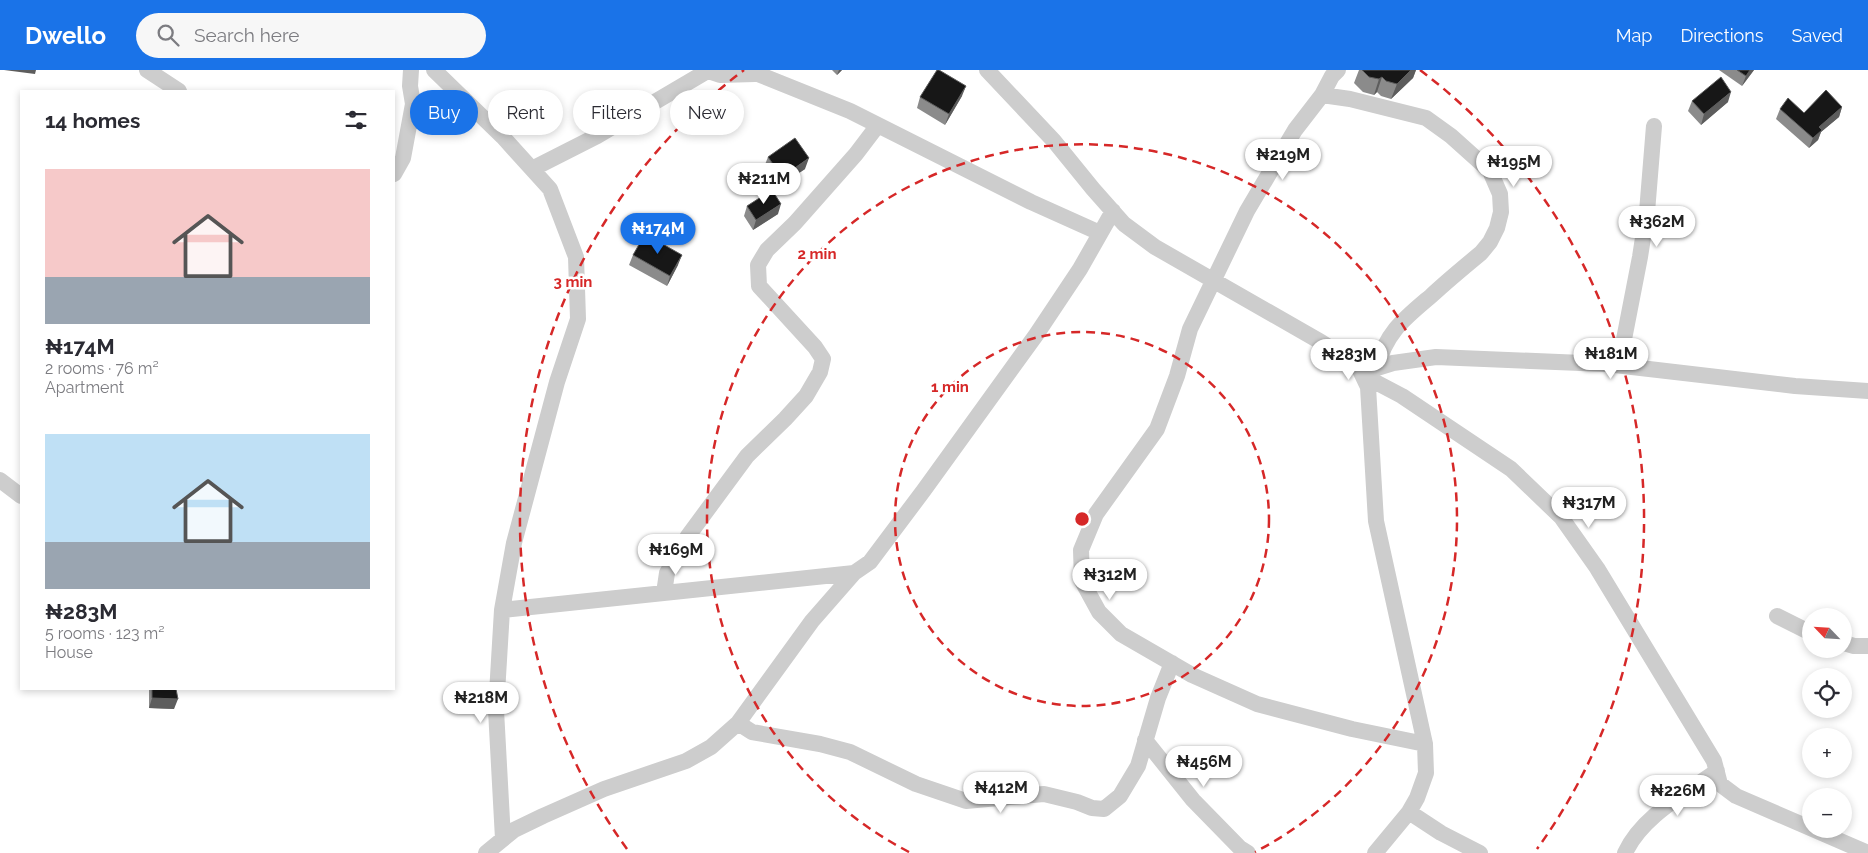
<!DOCTYPE html>
<html lang="en">
<head>
<meta charset="utf-8">
<style>
	body { margin:0; font-family:Raleway,sans-serif; background:#f7f7f7; color:#2b2b33; height:100vh; display:flex; flex-direction:column; font-size:19px; white-space:nowrap }
	* { box-sizing:border-box; margin:0 }
	p { font-size:16px; color:#7c7c81 }
	.icon { flex:none; width:28px; height:28px; fill:none; stroke:currentColor; stroke-width:2; stroke-linecap:round; stroke-linejoin:round }
	.map { position:relative; flex:1; overflow:hidden }
	.sheet { position:absolute; left:20px; top:20px; width:375px; height:600px; display:flex; flex-direction:column; background:#fff; border-radius:0px; box-shadow:0 2px 8px #0003 }
	.sheet>* { flex:none }
	.banner { position:absolute; left:410px; top:20px; width:475px; height:45px; display:flex; gap:10px }
	.needle { width:32px; rotate:295deg }
	.controls { position:absolute; left:1802px; top:538px; display:grid; gap:10px }
	.controls a { display:grid; place-items:center; width:50px; height:50px; border-radius:50%; background:#fff; box-shadow:0 2px 8px #0003; font-size:25px }
	.price { position:absolute; translate:-50% -42px; padding:0 11px; border-radius:18px; background:#fff; color:#222; font-size:16px; line-height:32px; filter:drop-shadow(0 1px 2px #0008) }
	.price::after { content:''; position:absolute; left:50%; top:30px; width:15px; height:11px; margin-left:-8px; background:inherit; clip-path:polygon(0 0,100% 0,50% 100%) }
	.price.current { background:#1a73e8; color:#fff }
	ul { padding:0; list-style:none }
	li { display:grid; align-content:center; gap:10px; height:265px; padding:0 25px }
	li span { display:grid; place-items:center; height:155px; border-radius:0px; color:#555 }
	li>.icon { margin-inline-start:auto }
	span .icon { width:90px; height:90px; fill:#fffc; stroke-width:1 }
	li b { font-size:21px }
	h2 { display:flex; justify-content:space-between; align-items:center; height:60px; padding:0 25px; font-size:21px }
	.tag { padding:0 18px; border-radius:22px; background:#fff; box-shadow:0 2px 8px #0003; font-size:18px; line-height:45px }
	.tag.current { background:#1a73e8; color:#fff }
	header { display:flex; align-items:center; gap:30px; box-sizing:border-box; height:70px; padding:0 25px; background:#1a73e8; color:#fff }
	header strong { font-size:24px }
	nav { display:flex; gap:28px; margin-inline-start:auto; font-size:18px }
	.search { width:350px; height:45px; background:#f7f7f7; display:flex; align-items:center; gap:12px; box-sizing:border-box; padding:0 18px; border-radius:28px; color:#7c7c81; font-size:19px }
	.map>svg:first-child { display:block }
	.lines { fill:none; stroke-linecap:round; stroke-linejoin:round }
	.minor { stroke:#cdcdcd; stroke-width:16 }
	.wall { fill:#8b8b8b }
	.shaded-wall { fill:#5d5d5d }
	.building { fill:#171717; stroke:#5d5d5d }
	.ring { fill:none; stroke:#d62828; stroke-width:2.5; stroke-dasharray:9 6 }
	.centre { fill:#d62828; stroke:#fff; stroke-width:2.5 }
	.ring-label { font-size:15px; text-anchor:middle; font-weight:bold; fill:#d62828; stroke:#fff; stroke-width:5; stroke-linejoin:round; paint-order:stroke }
</style>
</head>
<body>
<header>
<strong>Dwello</strong>
<div class="search"><svg class="icon" aria-label="search" viewBox="0 0 24 24"><circle cx="10" cy="10" r="6"/><path d="M15 15l6 6"/></svg>Search here</div>
<nav><a>Map</a><a>Directions</a><a>Saved</a></nav>
</header>
<div class="map">
<svg width="1868" height="783" viewBox="0 0 1868 783">
	<rect width="100%" height="100%" fill="#fff"/>
	<g class="lines">
		<path class="minor" d="M147 0 179 21
			M434 0 503 67 550 119 576 187 578 249 557 312 514 473 502 540 496 640 503 769
			M748 0 850 41 1031 132 1100 163
			M987 0 1054 71 1093 119 1124 154 1155 177 1321 272 1358 296 1368 317 1376 451 1425 674 1426 703 1417 728 1409 742 1375 783
			M1338 0 1332 6 1322 25 1295 60 1247 141 1190 259 1177 306 1157 359 1096 444 1081 480 1082 511 1099 542 1121 564 1192 605 1257 634 1352 659 1425 674
			M708 1 720 5 755 4
			M1322 25 1350 29 1426 48 1451 66 1490 101 1500 124 1501 142 1497 158 1490 172 1481 183C1464 197 1447 211 1431 226 1405 248 1385 263 1377 298
			M532 99 597 66 709 0
			M394 104 403 88 413 34 410 16 411 0
			M1619 295 1640 187 1647 142 1654 56
			M1358 296 1377 298 1393 293 1436 287 1606 294 1795 316 1868 321
			M1364 306 1402 326 1511 399 1561 447 1597 498 1714 691 1720 714 1736 726 1868 783
			M0 410 21 426
			M664 523 667 503 688 466 747 386 785 349 806 326 820 302 823 289 815 277 759 216 758 195 767 180 795 153 856 84 878 55
			M502 540 854 503
			M1777 546 1811 563
			M1844 573 1854 576H1868
			M738 653 752 662 820 674 850 682 916 714 966 731 1044 724 1077 732 1092 738 1104 739 1120 726 1138 696 1158 628 1172 593
			M1145 670 1193 730 1240 778 1248 783
			M1409 742 1441 763 1480 783
			M486 783 514 760 543 746 604 719 686 691 711 677 738 653 812 551 854 503 870 492 924 420 1036 265 1080 199 1113 141
			M1625 783C1642 746 1685 724 1717 701"/>
	</g>
	<path class="wall" d="M832 0H842L837 5Z
		M1359 0H1416L1413 8 1391 29 1381 26 1377 22 1374 25 1363 22 1354 13Z
		M1719 0H1754L1742 16Z
		M962 26 945 55 917 38 920 27Z
		M1692 31 1728 32 1701 55 1688 41Z
		M1842 37 1839 47 1821 62 1818 70 1809 78 1776 49 1780 39 1804 43Z
		M768 87 805 99 778 117 764 97Z
		M747 136 778 144 753 160 744 146Z
		M633 185 678 195 667 216 629 195Z
		M149 619H176L174 639 149 638Z"/>
	<path class="shaded-wall" d="M4 0H36L35 4Z
		M839 0H842L837 5Z
		M1411 0H1416L1413 8 1391 29 1397 14Z
		M1750 0H1754L1742 16 1746 6Z
		M1382 7 1377 22 1374 25 1379 9Z
		M966 16 962 26 945 55 949 44Z
		M1731 22 1728 32 1701 55 1704 44Z
		M1842 37 1839 47 1821 62 1818 70 1809 78 1813 68 1819 57Z
		M809 88 805 99 778 117 782 107Z
		M781 134 778 144 753 160 756 150Z
		M682 185 678 195 667 216 670 206Z
		M152 628 178 629 174 639 149 638Z"/>
	<path class="building" d="M937 0H939L966 16 949 44 920 27Z
		M1362 0H1411L1397 14 1386 11 1382 7 1379 9 1369 7Z
		M1737 0H1750L1746 6Z
		M1721 7 1731 22 1704 44 1692 31Z
		M1826 20 1842 37 1819 57 1822 60 1813 68 1780 39 1788 28 1804 43Z
		M795 68 809 88 782 107 768 87Z
		M772 120 781 134 756 150 747 136Z
		M645 164 682 185 670 206 633 185Z
		M152 619H176L178 629 152 628Z"/>
	<g class="ring">
		<circle cx="1082" cy="449" r="187"/>
		<path d="M909 782A375 375 0 1 1 1255 782"/>
		<path d="M627 779A562 562 0 0 1 744 0M1420 0A562 562 0 0 1 1537 779"/>
	</g>
	<circle cx="1082" cy="449" r="8" class="centre"/>
	<g class="ring-label">
		<text x="817" y="189">2 min</text>
		<text x="573" y="217">3 min</text>
		<text x="950" y="322">1 min</text>
	</g>
</svg>
<div class="controls">
<a><svg class="needle" viewBox="-14 -14 28 28"><path d="M0-13l5 13h-10z" fill="#e53935"/><path d="M0 13l5-13h-10z" fill="#7c7c81"/></svg></a>
<a><svg class="icon" aria-label="locate" viewBox="0 0 24 24"><circle cx="12" cy="12" r="6"/><path d="M12 2v4M12 18v4M2 12h4M18 12h4"/></svg></a>
<a>+</a>
<a>−</a>
</div>
<b class="price" style="left:1283px;top:111px">₦219M</b>
<b class="price" style="left:1514px;top:118px">₦195M</b>
<b class="price" style="left:764px;top:135px">₦211M</b>
<b class="price" style="left:1657px;top:178px">₦362M</b>
<b class="price current" style="left:658px;top:185px">₦174M</b>
<b class="price" style="left:1611px;top:310px">₦181M</b>
<b class="price" style="left:1349px;top:311px">₦283M</b>
<b class="price" style="left:1589px;top:459px">₦317M</b>
<b class="price" style="left:676px;top:506px">₦169M</b>
<b class="price" style="left:1110px;top:531px">₦312M</b>
<b class="price" style="left:481px;top:654px">₦218M</b>
<b class="price" style="left:1204px;top:718px">₦456M</b>
<b class="price" style="left:1001px;top:744px">₦412M</b>
<b class="price" style="left:1678px;top:747px">₦226M</b>
<div class="banner">
<a class="tag current">Buy</a>
<a class="tag">Rent</a>
<a class="tag">Filters</a>
<a class="tag">New</a>
</div>
<section class="sheet">
<h2>14 homes<svg class="icon" aria-label="filters" viewBox="0 0 24 24"><path d="M4 7h16M4 17h16"/><circle cx="9" cy="7" r="2"/><circle cx="15" cy="17" r="2"/></svg></h2>
<ul>
<li><span style="background:linear-gradient(#f6c9c9 70%,#9aa5b1 0)"><svg class="icon" aria-label="home" viewBox="0 0 24 24"><path d="M3 11l9-7 9 7M6 9v11h12V9"/></svg></span><div><b>₦174M</b><p>2 rooms · 76 m²</p><p>Apartment</p></div></li>
<li><span style="background:linear-gradient(#bfe0f5 70%,#9aa5b1 0)"><svg class="icon" aria-label="home" viewBox="0 0 24 24"><path d="M3 11l9-7 9 7M6 9v11h12V9"/></svg></span><div><b>₦283M</b><p>5 rooms · 123 m²</p><p>House</p></div></li>
</ul>
</section>
</div>
</body>
</html>
